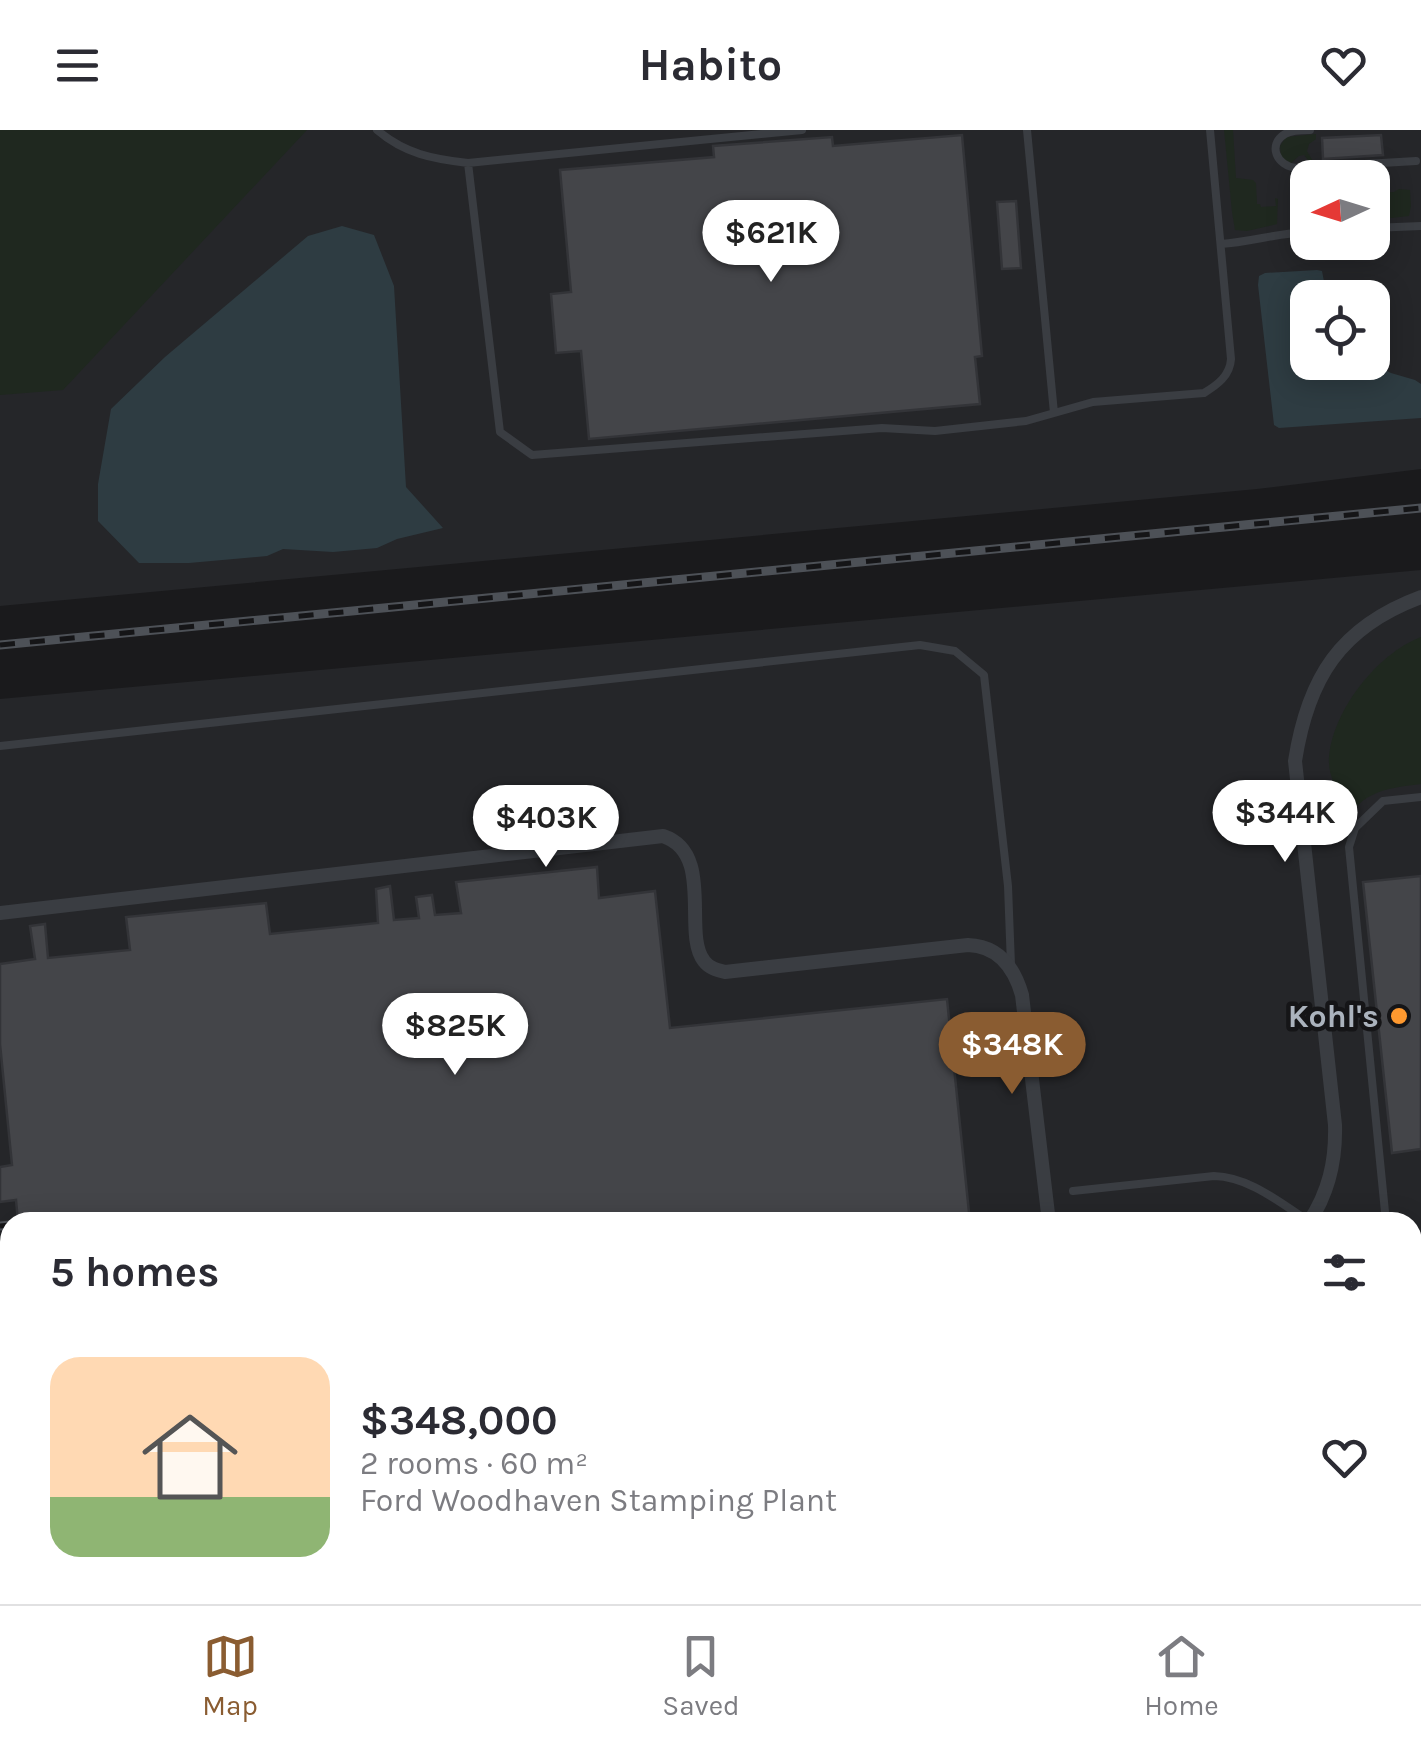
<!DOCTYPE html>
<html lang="en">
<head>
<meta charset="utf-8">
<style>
	body { margin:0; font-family:Karla,sans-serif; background:#f7f7f7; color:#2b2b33; height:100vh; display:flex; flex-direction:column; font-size:38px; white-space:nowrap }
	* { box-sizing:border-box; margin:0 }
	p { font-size:32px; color:#7c7c81 }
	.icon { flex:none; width:55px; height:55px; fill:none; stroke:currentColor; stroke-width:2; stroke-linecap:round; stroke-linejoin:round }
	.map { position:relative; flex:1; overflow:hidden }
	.drawer { position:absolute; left:0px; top:1082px; width:1422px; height:392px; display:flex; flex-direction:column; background:#fff; border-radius:30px 30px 0 0; box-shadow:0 5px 25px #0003 }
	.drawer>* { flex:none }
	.needle { width:65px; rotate:266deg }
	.tools { position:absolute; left:1290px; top:30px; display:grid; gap:20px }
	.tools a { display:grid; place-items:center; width:100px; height:100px; border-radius:20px; background:#fff; box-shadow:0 5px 25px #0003; font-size:50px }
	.price { position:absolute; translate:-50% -85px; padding:0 22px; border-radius:35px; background:#fff; color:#222; font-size:32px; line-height:65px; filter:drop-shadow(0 2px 5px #0008) }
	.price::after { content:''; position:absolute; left:50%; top:60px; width:30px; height:22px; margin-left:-15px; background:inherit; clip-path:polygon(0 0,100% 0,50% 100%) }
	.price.active { background:#8a5c31; color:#fff }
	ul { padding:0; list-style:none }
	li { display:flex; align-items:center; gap:30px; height:250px; padding:0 50px }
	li+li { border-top:2px solid #e1e1e2 }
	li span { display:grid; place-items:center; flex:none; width:280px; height:200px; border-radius:30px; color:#555 }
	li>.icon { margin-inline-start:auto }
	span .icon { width:120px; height:120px; fill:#fffc; stroke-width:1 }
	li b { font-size:42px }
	h2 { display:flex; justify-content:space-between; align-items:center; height:120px; padding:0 50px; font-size:42px }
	header { display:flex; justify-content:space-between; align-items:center; height:130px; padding:0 50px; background:#fff; font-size:45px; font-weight:700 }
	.dock { display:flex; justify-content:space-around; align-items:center; height:140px; border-top:2px solid #e1e1e2; background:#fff; font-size:28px; color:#7c7c81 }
	.dock a { display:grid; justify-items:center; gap:5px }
	.dock .active { color:#8a5c31 }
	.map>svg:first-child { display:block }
	.built { fill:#252629; fill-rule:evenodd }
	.green { fill:#1f281f }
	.water { fill:#2e3c42 }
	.building { fill:#444549; stroke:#333438; stroke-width:2.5 }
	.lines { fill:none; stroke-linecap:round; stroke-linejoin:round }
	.service { stroke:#3a3d42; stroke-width:8 }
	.minor { stroke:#3a3d42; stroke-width:14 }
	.rail-casing { stroke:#4d5157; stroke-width:9 }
	.rail { stroke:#151517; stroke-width:5; stroke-dasharray:15; stroke-linecap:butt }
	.poi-dot { fill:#ff992f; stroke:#151517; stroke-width:4 }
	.labels { text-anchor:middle; stroke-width:9; stroke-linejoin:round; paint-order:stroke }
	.poi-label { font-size:32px; font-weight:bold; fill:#abb3bd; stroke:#151517; text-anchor:end }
</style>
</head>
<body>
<header><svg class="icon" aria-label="menu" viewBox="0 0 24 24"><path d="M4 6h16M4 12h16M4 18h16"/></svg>Habito<svg class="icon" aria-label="heart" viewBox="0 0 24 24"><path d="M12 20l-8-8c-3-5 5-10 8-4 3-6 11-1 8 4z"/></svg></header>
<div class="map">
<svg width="1421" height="1474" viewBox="0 0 1421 1474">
	<rect width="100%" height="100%" fill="#1a1a1c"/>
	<path class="built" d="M0 0H1421V339L1257 359 0 476ZM1308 48H1372V112H1308ZM1308 168H1372V232H1308Z
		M1421 440V1474H0V569ZM10 1092H1412V1465H10Z"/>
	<path class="green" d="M0 0H307L63 260 0 265Z
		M1224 0H1233L1236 48 1253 50 1256 53 1257 74H1260L1261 77 1276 76 1275 68 1278 69 1277 94 1247 101 1235 100 1232 82Z
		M1316 4V9L1309 14 1307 21 1314 33 1311 34 1304 25 1299 26 1290 34 1281 26 1280 16 1286 7Z
		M1399 59 1410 60 1411 76 1409 86 1373 90V63L1394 62Z
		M1421 507V654C1381 659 1358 662 1341 702L1331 694C1333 687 1337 678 1337 671 1338 659 1329 646 1329 633 1329 585 1376 524 1421 507Z"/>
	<path class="water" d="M342 96 374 105 394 156 406 357 443 398 397 409 377 418 333 422 283 419 267 426 189 433H139L98 391V354L111 279 165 227 308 106Z
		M1317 140 1322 141 1327 167 1308 168V232L1371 233 1391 243 1415 250 1421 254V288L1279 298 1274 295 1258 155 1259 146 1265 143Z"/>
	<path class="building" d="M962 5 982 226 975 227 980 274 589 309 581 221 556 223 551 164 571 162 560 40 714 27 713 16 726 15 832 7 833 16Z
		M1381 5 1383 25 1323 29 1322 8Z
		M1016 71 1021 138 1002 139 997 72Z
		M597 737 599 768 655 761 670 898 947 869 970 1092H18L16 1070 0 1072V1037L12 1035 0 914V834L35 829 30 796 45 794 48 828 130 820 126 787 266 773 270 804 378 793 376 759 390 756 394 790 419 788 416 767 432 765 435 785 461 783 456 752Z
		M1421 746V1019L1392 1023 1363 752Z"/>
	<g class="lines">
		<path class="service" d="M377 0C405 24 433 29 468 33L802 0
			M1027 0 1054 283
			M1310 0C1302 0 1292 0 1285 4 1267 15 1277 36 1296 38L1416 31
			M468 33 500 302 532 325 882 298 935 301 1026 291 1093 272 1204 263C1217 255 1230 246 1231 229L1210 0
			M1372 98 1421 96
			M1221 114C1250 112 1278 103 1308 102
			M0 616 920 515 955 521 984 545 1008 756 1011 835
			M1073 1061 1214 1046C1250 1047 1280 1073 1310 1092
			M1386 1092 1349 717 1355 698 1383 671 1421 667
			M1412 1357 1420 1434
			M1313 1465 1314 1474"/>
		<path class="minor" d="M0 783 663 706C715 723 682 804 704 831 709 838 717 840 725 842L968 815C998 816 1014 837 1022 865L1049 1092
			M1309 1092C1329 1062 1336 1031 1335 995L1295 631C1308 548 1340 497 1421 467
			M1089 1465 1091 1474
			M1266 1465 1267 1474"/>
		<g class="rail-casing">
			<path id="rail" d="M0 515 1421 378
				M0 1096 10 1095"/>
		</g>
		<use href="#rail" class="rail"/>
	</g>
	<circle class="poi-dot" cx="1399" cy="886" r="10"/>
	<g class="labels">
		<g class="poi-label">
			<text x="1379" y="897">Kohl's</text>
		</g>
	</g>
</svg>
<div class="tools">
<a><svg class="needle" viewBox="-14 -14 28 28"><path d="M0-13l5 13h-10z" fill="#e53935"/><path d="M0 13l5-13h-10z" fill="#7c7c81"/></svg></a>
<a><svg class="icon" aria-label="locate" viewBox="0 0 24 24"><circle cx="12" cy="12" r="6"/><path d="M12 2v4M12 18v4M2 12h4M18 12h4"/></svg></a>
</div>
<b class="price" style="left:771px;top:155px">$621K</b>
<b class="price" style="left:1285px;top:735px">$344K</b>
<b class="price" style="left:546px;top:740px">$403K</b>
<b class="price" style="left:455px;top:948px">$825K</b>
<b class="price active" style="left:1012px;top:967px">$348K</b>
<section class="drawer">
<h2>5 homes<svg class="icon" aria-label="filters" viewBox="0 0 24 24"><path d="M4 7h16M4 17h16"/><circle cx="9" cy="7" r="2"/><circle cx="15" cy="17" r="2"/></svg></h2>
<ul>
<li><span style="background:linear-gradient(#ffd9b3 70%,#8fb573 0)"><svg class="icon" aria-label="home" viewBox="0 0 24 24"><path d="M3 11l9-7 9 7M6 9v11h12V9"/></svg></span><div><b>$348,000</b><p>2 rooms · 60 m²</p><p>Ford Woodhaven Stamping Plant</p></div><svg class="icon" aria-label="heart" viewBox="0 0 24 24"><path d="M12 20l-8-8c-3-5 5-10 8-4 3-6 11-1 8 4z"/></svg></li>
</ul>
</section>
</div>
<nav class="dock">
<a class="active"><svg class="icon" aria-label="map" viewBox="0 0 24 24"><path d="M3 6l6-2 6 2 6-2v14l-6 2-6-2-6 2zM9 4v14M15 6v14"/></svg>Map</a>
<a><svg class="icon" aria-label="saved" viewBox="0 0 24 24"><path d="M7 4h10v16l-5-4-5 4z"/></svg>Saved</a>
<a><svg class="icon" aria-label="home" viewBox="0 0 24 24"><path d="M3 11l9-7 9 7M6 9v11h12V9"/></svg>Home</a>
</nav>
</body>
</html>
